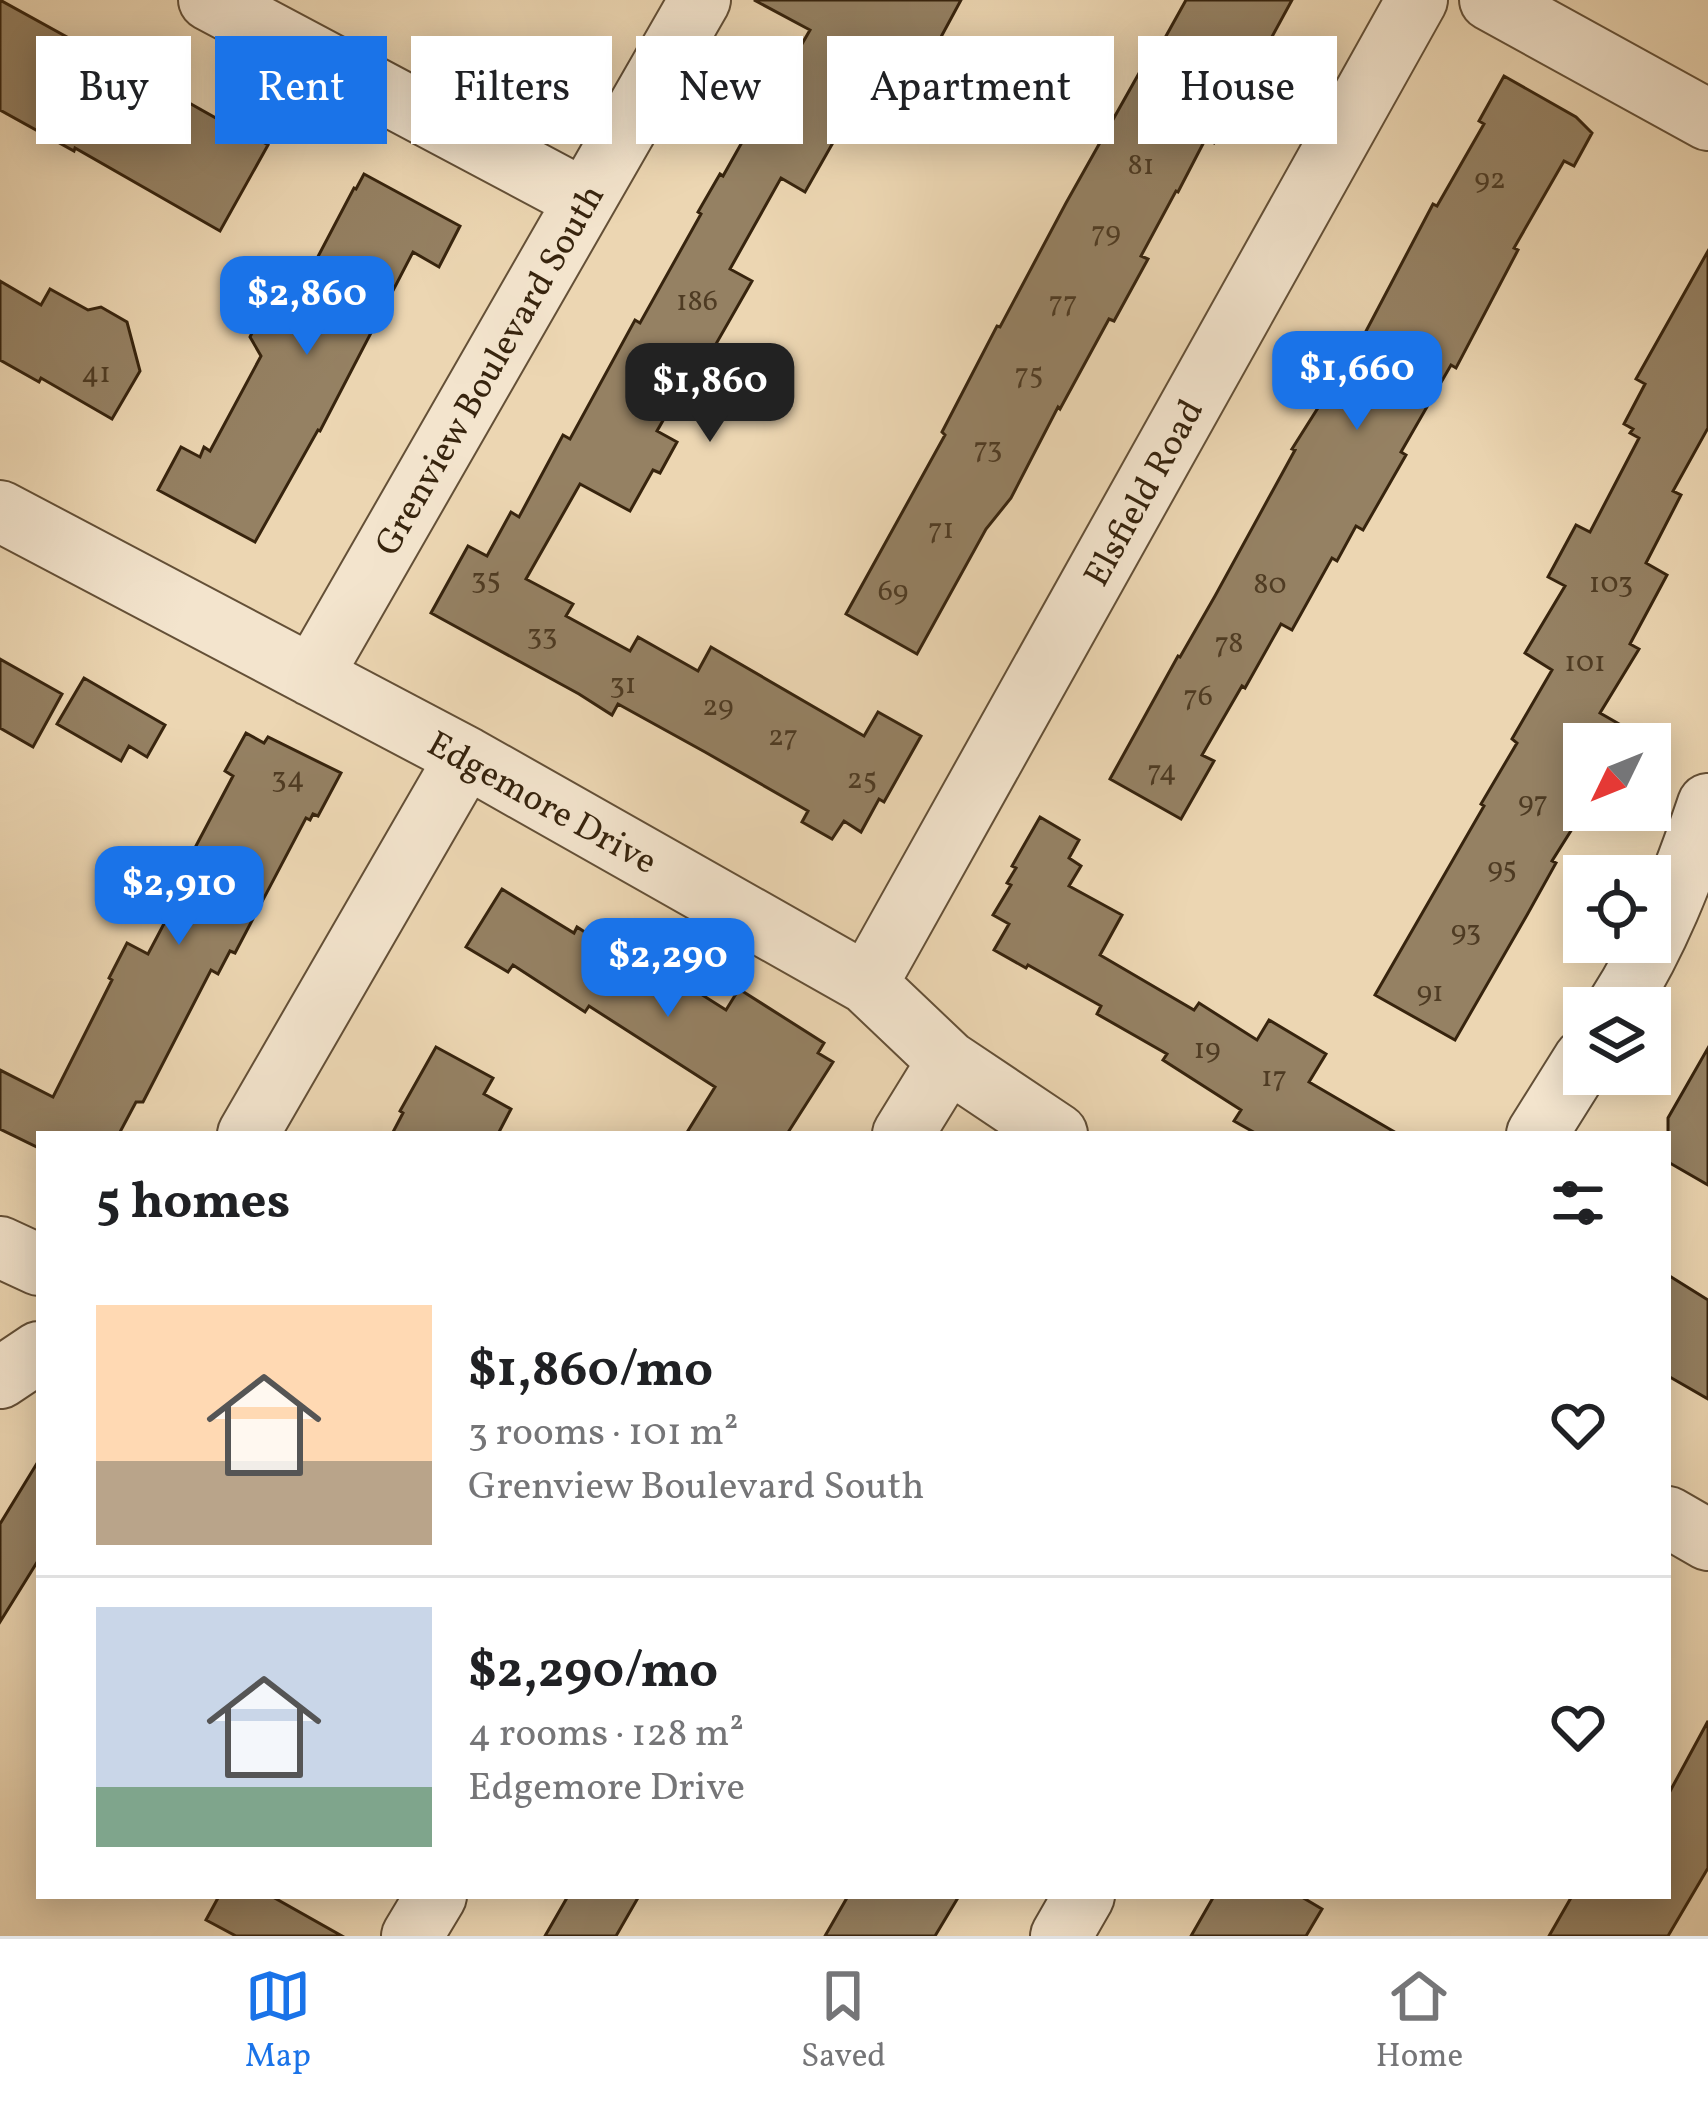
<!DOCTYPE html>
<html lang="en">
<head>
<meta charset="utf-8">
<style>
	body { margin:0; font-family:Vollkorn,serif; background:#f6f6f6; color:#202124; height:100vh; display:flex; flex-direction:column; font-size:45px; white-space:nowrap }
	* { box-sizing:border-box; margin:0 }
	p { font-size:39px; color:#757577 }
	.icon { flex:none; width:66px; height:66px; fill:none; stroke:currentColor; stroke-width:2; stroke-linecap:round; stroke-linejoin:round }
	.map { position:relative; flex:1; overflow:hidden }
	.side { position:absolute; left:36px; top:1131px; width:1635px; height:768px; display:flex; flex-direction:column; background:#fff; border-radius:0px; box-shadow:0 6px 30px #0003 }
	.side>* { flex:none }
	.top-card { position:absolute; left:36px; top:36px; width:1638px; height:108px; display:flex; gap:24px }
	.needle { width:78px; rotate:227deg }
	.buttons { position:absolute; left:1563px; top:723px; display:grid; gap:24px }
	.buttons a { display:grid; place-items:center; width:108px; height:108px; border-radius:0px; background:#fff; box-shadow:0 6px 30px #0003; font-size:60px }
	.price { position:absolute; translate:-50% -102px; padding:0 27px; border-radius:24px; background:#1a73e8; color:#fff; font-size:39px; line-height:78px; filter:drop-shadow(0 3px 6px #0008) }
	.price::after { content:''; position:absolute; left:50%; top:72px; width:36px; height:27px; margin-left:-18px; background:inherit; clip-path:polygon(0 0,100% 0,50% 100%) }
	.price.selected { background:#222; color:#fff }
	ul { padding:0; list-style:none }
	li { display:flex; align-items:center; gap:36px; height:300px; padding:0 60px }
	li+li { border-top:3px solid #e0e0e0 }
	li span { display:grid; place-items:center; flex:none; width:336px; height:240px; border-radius:0px; color:#555 }
	li>.icon { margin-inline-start:auto }
	span .icon { width:144px; height:144px; fill:#fffc; stroke-width:1 }
	li b { font-size:51px }
	h2 { display:flex; justify-content:space-between; align-items:center; height:144px; padding:0 60px; font-size:51px }
	.chip { padding:0 42px; border-radius:0px; background:#fff; box-shadow:0 6px 30px #0003; font-size:42px; line-height:108px }
	.chip.selected { background:#1a73e8; color:#fff }
	.tabs { display:flex; justify-content:space-around; align-items:center; height:168px; border-top:3px solid #e0e0e0; background:#fff; font-size:33px; color:#757577 }
	.tabs a { display:grid; justify-items:center; gap:6px }
	.tabs .selected { color:#1a73e8 }
	.map>svg:first-child { display:block }
	.building { fill:#958163; stroke:#37240e; stroke-width:3 }
	.lines { fill:none; stroke-linecap:round; stroke-linejoin:round }
	.minor-casing { stroke:#645037; stroke-width:64 }
	.minor { stroke:#f3e4cd; stroke-width:60 }
	.labels { text-anchor:middle; stroke-width:9; stroke-linejoin:round; paint-order:stroke }
	.number-label { font-size:30px; fill:#4e3b23 }
	.street-label { font-size:36px; fill:#37240e; stroke:#f3e4cd }
</style>
</head>
<body>
<div class="map">
<svg width="1708" height="1936" viewBox="0 0 1708 1936">
	<rect width="100%" height="100%" fill="#ecd6b2"/>
	<filter id="stains"><feTurbulence type="fractalNoise" baseFrequency=".00167" numOctaves="4"/><feColorMatrix values="0 0 0 0 .2 0 0 0 0 .09 0 0 0 0 .02 0 0 0 .5 -.17"/></filter>
	<radialGradient id="worn" r=".72"><stop offset=".6" stop-color="#630" stop-opacity="0"/><stop offset="1" stop-color="#630" stop-opacity=".3"/></radialGradient>
	<path class="building" d="M0 0 96 53 97 51 223 122 224 119 268 145 220 231 75 148 74 151 0 110Z
		M754 0H961L941 37 951 43 924 92 889 73 851 139 839 132 805 192 781 178 730 269 752 281 712 351 705 347 657 431 677 442 660 473 653 470 630 511 580 484 526 579 573 604 566 616 630 651 638 637 698 671 711 647 864 736 878 712 921 736 884 802 879 799 861 832 844 821 832 839 802 822 808 811 705 752 618 704 612 715 579 694 431 613 468 546 487 556 511 512 519 517 563 435 570 439 635 320 640 323 701 214 698 212 720 174 723 176 755 119 758 120 810 30Z
		M1186 0H1292L1214 143 1206 138 1178 192 1176 191 1141 256 1148 259 1114 321 1109 319 1060 409 1058 407 1011 498 986 529 917 654 846 614 945 435 942 432 997 326 1000 327 1066 203 1151 52 1156 54Z
		M1504 76 1576 117 1592 133 1574 166 1564 161 1514 248 1518 250 1456 368 1451 365 1401 452 1406 455 1363 530 1356 526 1337 561 1332 558 1292 630 1281 624 1245 688 1242 686 1202 755 1214 761 1181 819 1110 779 1178 656 1180 657 1215 596 1295 450 1292 449 1364 335 1433 204 1437 206 1484 124 1479 121Z
		M364 174 460 226 439 267 413 252 320 431 318 430 255 542 158 490 181 447 200 457 204 447 210 451 261 356 250 337 261 315 292 306 354 188 356 189Z
		M1708 251V428L1673 491 1681 495 1646 563 1667 575 1630 644 1639 649 1600 713 1654 744H1584V810L1552 861 1556 863 1527 915 1455 1040 1375 995 1484 806 1481 804 1517 743 1512 739 1552 670 1525 653 1565 586 1548 577 1576 525 1590 532 1639 438 1630 433 1633 429 1624 424 1645 384 1636 379Z
		M0 281 41 305 50 289 88 310 101 307 127 322 140 371 112 419 41 378 39 382 0 360Z
		M0 659 62 694 33 747 0 728Z
		M84 678 165 725 147 757 129 746 121 761 57 724Z
		M246 733 264 743 268 737 341 773 318 816 313 814 310 820 306 818 235 953 230 951 218 974 211 970 143 1102H136L120 1132 123 1134H39V1148L0 1129V1070L53 1097 112 980 109 978 127 943 148 954 195 865 188 861 233 776 225 771Z
		M1040 817 1079 840 1069 858 1081 866 1069 886 1122 915 1100 955 1194 1010 1199 1003 1257 1040 1269 1020 1326 1054 1309 1082 1398 1134H1257L1234 1121 1241 1110 1163 1060 1167 1054 1097 1014 1101 1006 1028 965 1026 968 994 950 1009 924 993 915 1011 885 1007 883 1016 868 1012 866Z
		M502 889 574 933 577 927 631 962 636 953 726 1010 739 989 824 1043 818 1053 833 1062 787 1134H686L715 1087 589 1006 585 1012 513 965 508 972 466 947Z
		M436 1047 493 1078 484 1094 511 1109 498 1134H392L403 1113 400 1111Z
		M1708 1048V1185L1668 1162V1118Z
		M1668 1275 1708 1300V1399L1668 1376Z
		M39 1460V1559L0 1622V1524Z
		M1708 1721V1868L1668 1936H1549L1572 1896H1668V1795Z
		M219 1896H271L342 1936H236L206 1920Z
		M568 1896H639L616 1936H545Z
		M848 1896H959L935 1936H825Z
		M1214 1896H1300L1322 1909 1306 1936H1191Z"/>
	<g class="lines">
		<g class="minor-casing">
			<path id="minor" d="M209 0 585 200
				M1490 0 1708 120
				M0 511 466 757 867 984 948 1061 1057 1134
				M312 676 700 0
				M867 984 1417 0
				M1616 1008C1657 945 1684 875 1708 804
				M248 1134 466 757
				M903 1134 948 1061
				M1537 1134 1584 1059
				M0 1247 39 1265
				M0 1378 39 1352
				M1668 1517 1708 1540
				M412 1936 436 1896
				M1061 1936 1084 1896"/>
		</g>
		<use href="#minor" class="minor"/>
	</g>
	<g class="labels">
		<g class="number-label">
			<text x="1141" y="174">81</text>
			<text x="1490" y="188">92</text>
			<text x="1106" y="241">79</text>
			<text x="697" y="310">186</text>
			<text x="1063" y="311">77</text>
			<text x="96" y="382">41</text>
			<text x="1029" y="383">75</text>
			<text x="988" y="457">73</text>
			<text x="941" y="538">71</text>
			<text x="486" y="588">35</text>
			<text x="1611" y="592">103</text>
			<text x="1270" y="593">80</text>
			<text x="893" y="600">69</text>
			<text x="542" y="644">33</text>
			<text x="1229" y="652">78</text>
			<text x="1585" y="671">101</text>
			<text x="623" y="693">31</text>
			<text x="1198" y="705">76</text>
			<text x="718" y="715">29</text>
			<text x="783" y="745">27</text>
			<text x="1162" y="780">74</text>
			<text x="288" y="787">34</text>
			<text x="862" y="788">25</text>
			<text x="1533" y="811">97</text>
			<text x="1502" y="877">95</text>
			<text x="1466" y="940">93</text>
			<text x="1430" y="1001">91</text>
			<text x="1207" y="1058">19</text>
			<text x="1274" y="1086">17</text>
		</g>
		<g class="street-label">
			<text transform="translate(488 369) rotate(-60)" y="13">Grenview Boulevard South</text>
			<text transform="translate(1142 492) rotate(-61)" y="13">Elsfield Road</text>
			<text transform="translate(543 801) rotate(29)" y="13">Edgemore Drive</text>
		</g>
	</g>
	<rect width="100%" height="100%" filter="url(#stains)"/>
	<rect width="100%" height="100%" fill="url(#worn)"/>
</svg>
<div class="buttons">
<a><svg class="needle" viewBox="-14 -14 28 28"><path d="M0-13l5 13h-10z" fill="#e53935"/><path d="M0 13l5-13h-10z" fill="#757577"/></svg></a>
<a><svg class="icon" aria-label="locate" viewBox="0 0 24 24"><circle cx="12" cy="12" r="6"/><path d="M12 2v4M12 18v4M2 12h4M18 12h4"/></svg></a>
<a><svg class="icon" aria-label="layers" viewBox="0 0 24 24"><path d="M12 4l9 5-9 5-9-5zM3 14l9 5 9-5"/></svg></a>
</div>
<b class="price" style="left:307px;top:358px">$2,860</b>
<b class="price" style="left:1357px;top:433px">$1,660</b>
<b class="price selected" style="left:710px;top:445px">$1,860</b>
<b class="price" style="left:179px;top:948px">$2,910</b>
<b class="price" style="left:668px;top:1020px">$2,290</b>
<div class="top-card">
<a class="chip">Buy</a>
<a class="chip selected">Rent</a>
<a class="chip">Filters</a>
<a class="chip">New</a>
<a class="chip">Apartment</a>
<a class="chip">House</a>
</div>
<section class="side">
<h2>5 homes<svg class="icon" aria-label="filters" viewBox="0 0 24 24"><path d="M4 7h16M4 17h16"/><circle cx="9" cy="7" r="2"/><circle cx="15" cy="17" r="2"/></svg></h2>
<ul>
<li><span style="background:linear-gradient(#ffd9b3 65%,#b9a48a 0)"><svg class="icon" aria-label="home" viewBox="0 0 24 24"><path d="M3 11l9-7 9 7M6 9v11h12V9"/></svg></span><div><b>$1,860/mo</b><p>3 rooms · 101 m²</p><p>Grenview Boulevard South</p></div><svg class="icon" aria-label="heart" viewBox="0 0 24 24"><path d="M12 20l-8-8c-3-5 5-10 8-4 3-6 11-1 8 4z"/></svg></li>
<li><span style="background:linear-gradient(#c9d6e8 75%,#7fa58c 0)"><svg class="icon" aria-label="home" viewBox="0 0 24 24"><path d="M3 11l9-7 9 7M6 9v11h12V9"/></svg></span><div><b>$2,290/mo</b><p>4 rooms · 128 m²</p><p>Edgemore Drive</p></div><svg class="icon" aria-label="heart" viewBox="0 0 24 24"><path d="M12 20l-8-8c-3-5 5-10 8-4 3-6 11-1 8 4z"/></svg></li>
</ul>
</section>
</div>
<nav class="tabs">
<a class="selected"><svg class="icon" aria-label="map" viewBox="0 0 24 24"><path d="M3 6l6-2 6 2 6-2v14l-6 2-6-2-6 2zM9 4v14M15 6v14"/></svg>Map</a>
<a><svg class="icon" aria-label="saved" viewBox="0 0 24 24"><path d="M7 4h10v16l-5-4-5 4z"/></svg>Saved</a>
<a><svg class="icon" aria-label="home" viewBox="0 0 24 24"><path d="M3 11l9-7 9 7M6 9v11h12V9"/></svg>Home</a>
</nav>
</body>
</html>
